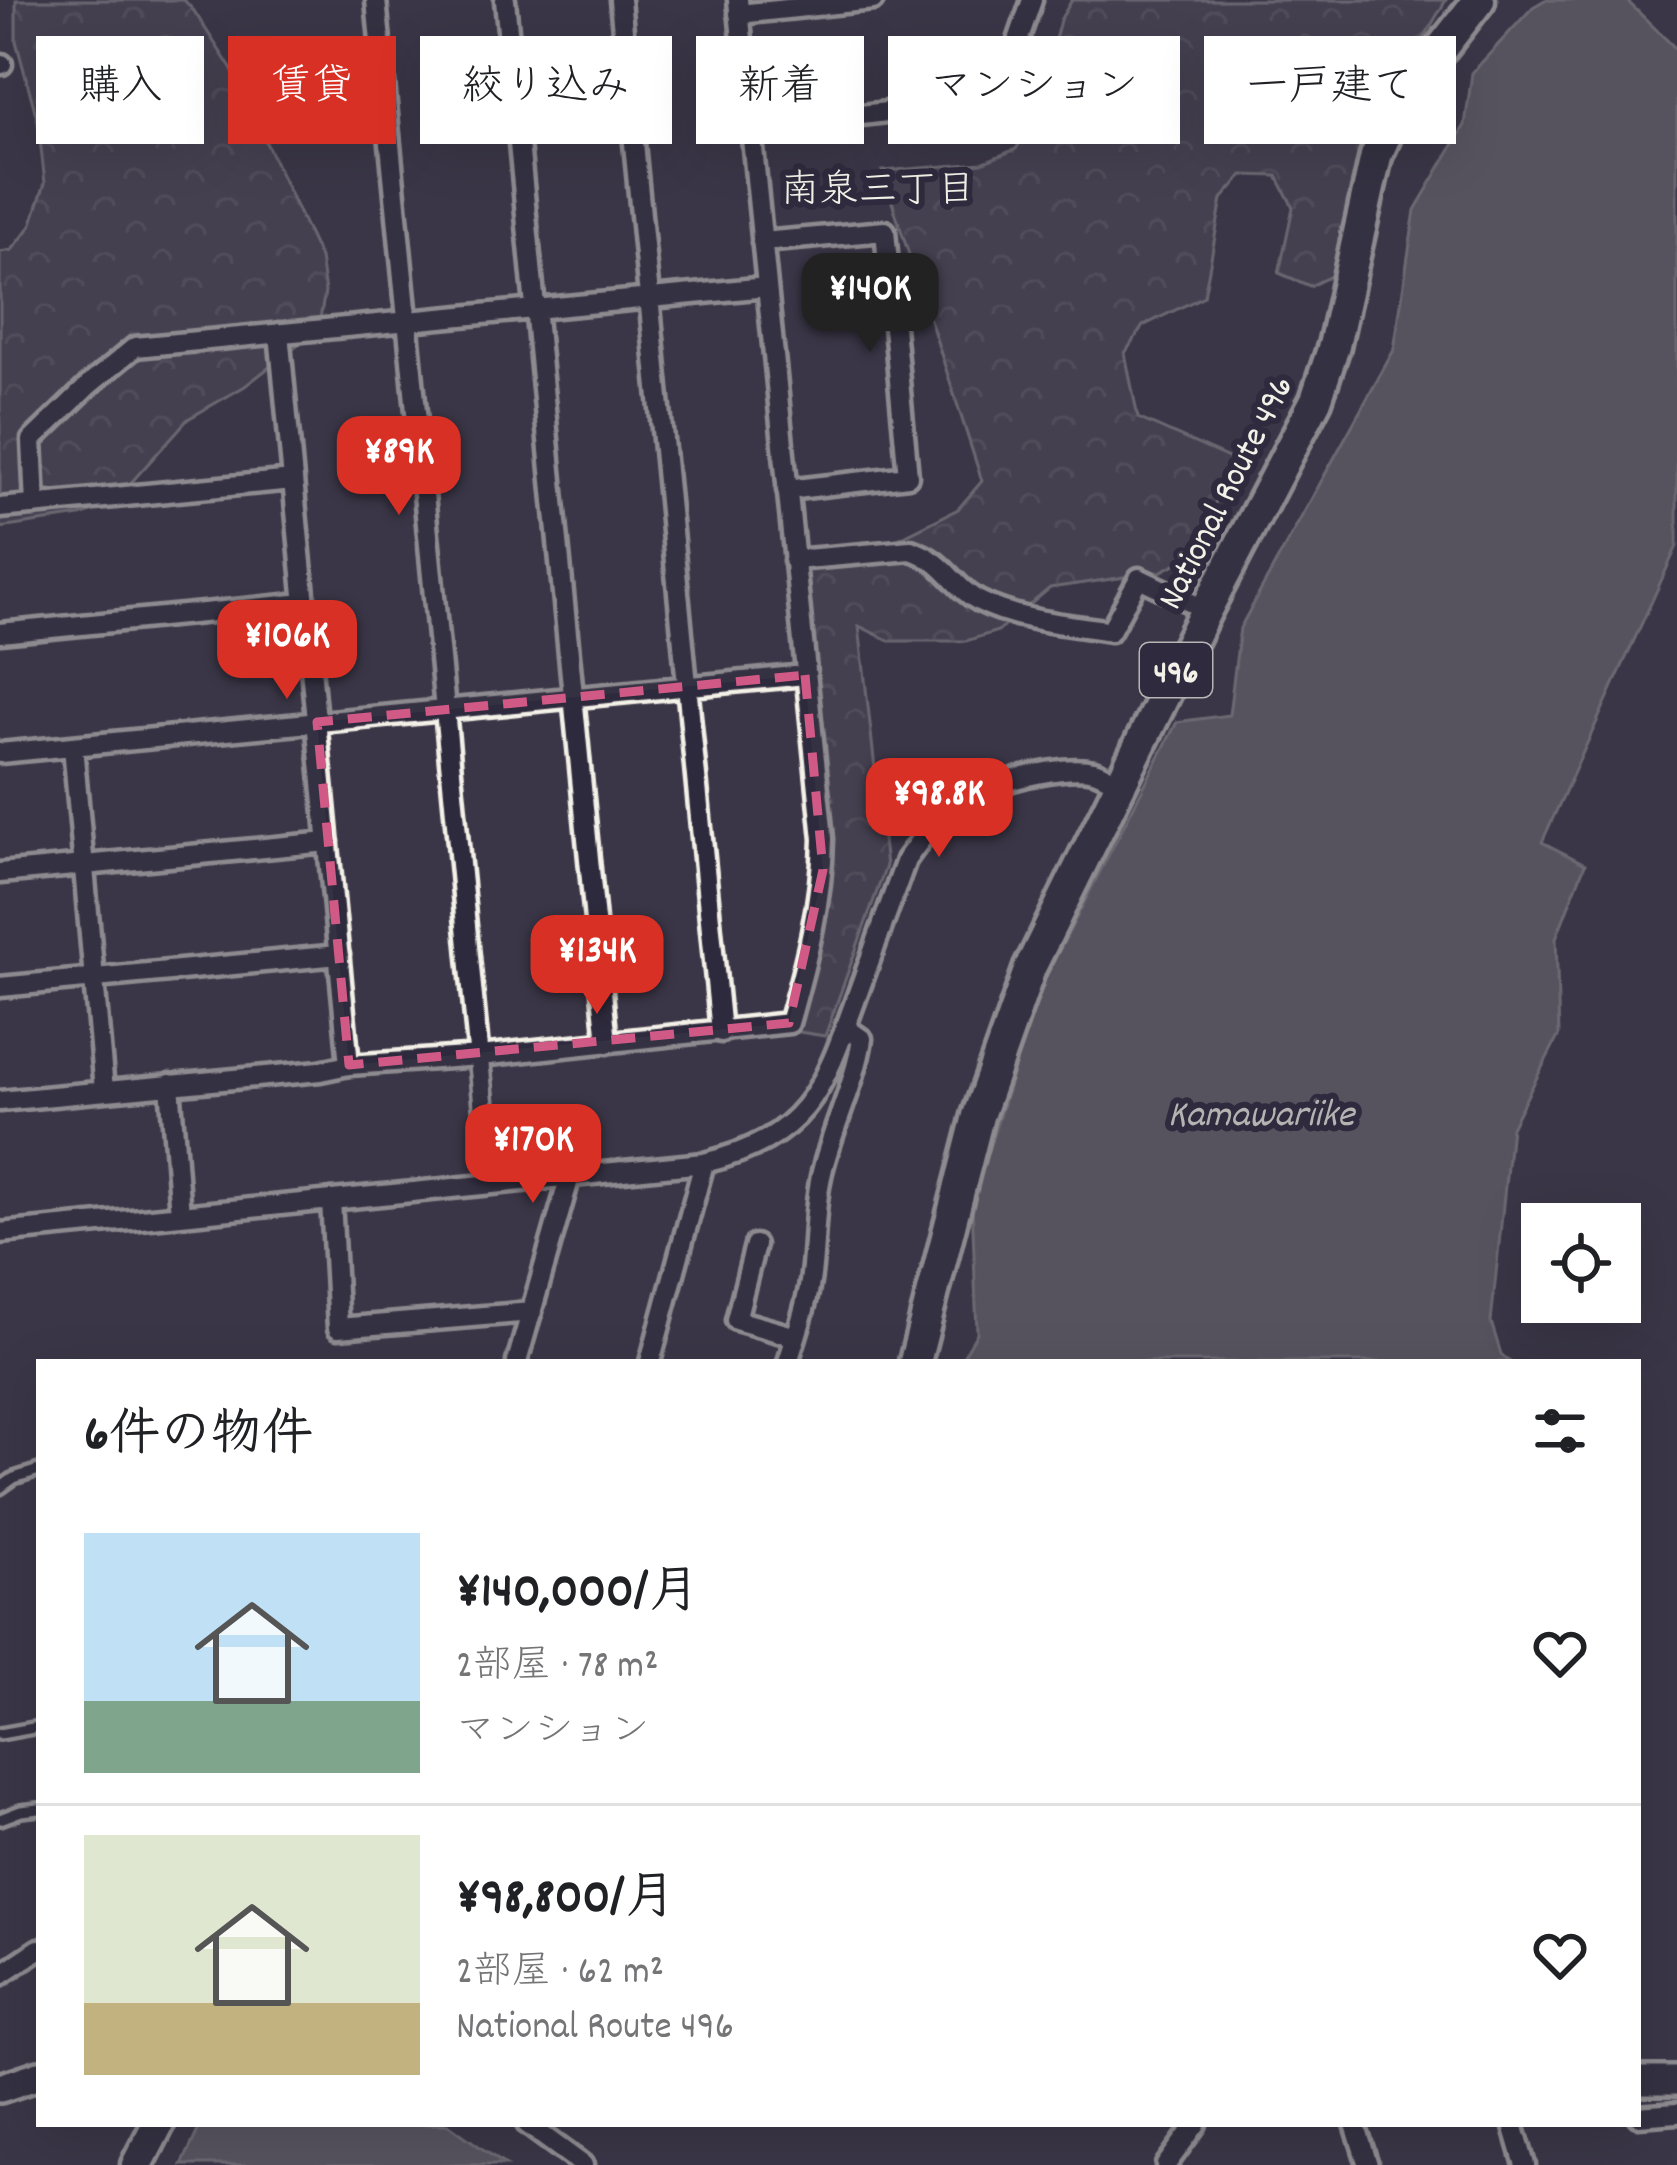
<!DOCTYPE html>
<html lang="ja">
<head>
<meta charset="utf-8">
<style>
	body { margin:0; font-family:Dekko,"Klee One",sans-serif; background:#f6f6f6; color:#202124; height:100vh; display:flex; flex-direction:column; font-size:45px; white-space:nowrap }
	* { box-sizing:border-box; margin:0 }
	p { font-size:39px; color:#757577 }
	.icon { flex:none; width:66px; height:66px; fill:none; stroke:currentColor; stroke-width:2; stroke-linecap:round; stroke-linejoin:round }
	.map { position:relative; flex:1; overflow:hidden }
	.sheet { position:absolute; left:36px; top:1359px; width:1605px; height:768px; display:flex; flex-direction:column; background:#fff; border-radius:0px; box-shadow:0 12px 48px #0002 }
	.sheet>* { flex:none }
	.top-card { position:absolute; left:36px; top:36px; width:1605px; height:108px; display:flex; gap:24px }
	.fabs { position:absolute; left:1521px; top:1203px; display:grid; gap:24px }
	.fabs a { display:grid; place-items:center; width:120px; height:120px; border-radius:0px; background:#fff; box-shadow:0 12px 48px #0002; font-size:60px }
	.price { position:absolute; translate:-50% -102px; padding:0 27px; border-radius:24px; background:#d93025; color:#fff; font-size:39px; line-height:78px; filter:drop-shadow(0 3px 6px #0008) }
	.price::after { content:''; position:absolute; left:50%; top:72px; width:36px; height:27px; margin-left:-18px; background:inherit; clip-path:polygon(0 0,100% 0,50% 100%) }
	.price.selected { background:#222; color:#fff }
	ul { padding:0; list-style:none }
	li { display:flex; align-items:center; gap:36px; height:300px; padding:0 48px }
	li+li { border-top:3px solid #e0e0e0 }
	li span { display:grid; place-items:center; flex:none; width:336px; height:240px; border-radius:0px; color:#555 }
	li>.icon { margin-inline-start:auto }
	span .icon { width:144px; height:144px; fill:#fffc; stroke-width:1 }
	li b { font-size:51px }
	h2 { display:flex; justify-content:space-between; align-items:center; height:144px; padding:0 48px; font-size:51px }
	.pill { padding:0 42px; border-radius:0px; background:#fff; box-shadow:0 12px 48px #0002; font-size:42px; line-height:108px }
	.pill.selected { background:#d93025; color:#fff }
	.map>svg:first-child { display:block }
	.forest { fill:url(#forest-crowns); stroke:#a4a0a2; stroke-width:3 }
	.water { fill:#78747b; stroke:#aaa6a7; stroke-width:3 }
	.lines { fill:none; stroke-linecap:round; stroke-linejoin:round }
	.service-casing { stroke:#f4f1e8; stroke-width:18 }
	.minor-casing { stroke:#f4f1e8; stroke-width:27 }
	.primary-casing { stroke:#f4f1e8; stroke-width:36 }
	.trunk-casing { stroke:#f4f1e8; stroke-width:39 }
	.service { stroke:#2f2a3d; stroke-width:9 }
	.minor { stroke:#2f2a3d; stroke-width:18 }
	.primary { stroke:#2f2a3d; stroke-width:27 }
	.trunk { stroke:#2f2a3d; stroke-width:30 }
	.marked { fill:none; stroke:#d15985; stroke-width:9; stroke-dasharray:24 15; stroke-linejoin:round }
	.labels { text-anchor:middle; stroke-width:12; stroke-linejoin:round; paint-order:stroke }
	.shield { fill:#2f2a3d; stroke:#b9b5b5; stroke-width:3 }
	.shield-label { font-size:33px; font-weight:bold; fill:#f4f1e8 }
	.street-label { font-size:36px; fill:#f4f1e8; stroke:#2f2a3d }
	.neighbourhood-label { font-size:39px; fill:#f4f1e8; stroke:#2f2a3d }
	.water-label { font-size:39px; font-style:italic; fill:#b6b2b2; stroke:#2f2a3d }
</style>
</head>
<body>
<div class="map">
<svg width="1677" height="2165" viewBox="0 0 1677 2165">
	<defs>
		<pattern id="forest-crowns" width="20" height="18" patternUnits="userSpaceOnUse" patternTransform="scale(3)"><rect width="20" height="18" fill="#534e5c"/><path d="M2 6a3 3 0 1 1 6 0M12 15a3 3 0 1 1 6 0" fill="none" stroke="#6c6873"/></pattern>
	</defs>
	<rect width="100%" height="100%" fill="#3b3647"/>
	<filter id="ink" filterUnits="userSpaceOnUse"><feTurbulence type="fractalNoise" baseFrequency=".00833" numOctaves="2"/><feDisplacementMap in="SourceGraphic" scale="24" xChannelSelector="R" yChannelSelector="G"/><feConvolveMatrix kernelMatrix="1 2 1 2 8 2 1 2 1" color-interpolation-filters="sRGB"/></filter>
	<g filter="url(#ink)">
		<path class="forest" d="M16 0H184L194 11 232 70 320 258 325 292 319 324 297 346 245 386 188 419 111 505 80 516 0 528V252L12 250 31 226 45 183 38 122 16 41Z
			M1072 0H1446L1382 109 1347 202 1339 272 1310 286 1279 273 1293 207 1277 176 1243 175 1222 199 1204 296 1143 326 1125 353 1138 418 1233 460 1194 554 1160 572 1050 588 998 631 966 641H890L859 626 886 866 825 1036 799 1032 832 872 805 557 898 539 958 509 982 481 882 171 982 163 1016 149 1034 120 1060 20Z"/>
		<path class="water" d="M1545 0H1626L1677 50V546L1542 842 1585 864 1556 938 1559 1035 1511 1127 1491 1322 1501 1354 1510 1362H960L977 1333 972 1202 1039 990 1177 722 1229 715 1240 628 1394 350 1415 210 1465 125 1472 73 1533 7Z
			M201 2124H448L505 2165H182Z"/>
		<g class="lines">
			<g class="service-casing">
				<path id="service" d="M0 1488 14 1478 39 1470
					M0 1734 39 1727
					M0 1819 21 1811 39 1809"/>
			</g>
			<g class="minor-casing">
				<path id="minor" d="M376 0 491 1183
					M505 0 607 1043
					M620 0 721 1032
					M739 14 873 0
					M0 64H2
					M750 128 998 99 1032 0
					M762 242 885 231 908 476 787 490
					M279 333 349 1065
					M35 505 32 440 89 385 135 347 767 287
					M0 508 293 480
					M794 560 911 550C947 562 952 587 979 601 1018 621 1067 624 1110 631L1139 578 1206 610
					M0 633 305 603
					M73 746 104 1090
					M0 753 805 675
					M0 873 328 842
					M0 987 339 955
					M170 1084 180 1214
					M0 1101 320 1071 349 1065 480 1056 789 1023C806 963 822 902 823 839L738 0
					M331 1200 338 1328 532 1312
					M0 1233 704 1163C810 1137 824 1087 858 993 874 949 890 905 906 860 919 842 931 824 949 809 976 786 1058 763 1094 771 1103 774 1111 779 1119 784
					M755 1245 736 1320 796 1337
					M517 1362 570 1176
					M650 1362 704 1163
					M788 1362C796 1336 806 1309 810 1282 816 1245 813 1208 822 1172 833 1126 855 1085 862 1039L845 1027
					M0 1975 39 1949
					M1638 2116 1677 2113
					M527 2124 583 2165
					M1355 2124 1368 2165
					M1513 2124 1525 2165
					M1166 2165 1196 2124"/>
			</g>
			<g class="primary-casing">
				<path id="primary" d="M1638 2081H1677
					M0 2088 39 2075"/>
			</g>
			<g class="trunk-casing">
				<path id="trunk" d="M915 1362 978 1116 1030 968 1206 610 1316 400 1334 346 1376 156 1401 100 1479 0
					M137 2165 158 2124"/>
			</g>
			<use href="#service" class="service"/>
			<use href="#minor" class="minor"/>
			<use href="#primary" class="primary"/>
			<use href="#trunk" class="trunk"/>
		</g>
	</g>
	<path d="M0 0H1677V2165H0ZM805 675 823 870 789 1023 349 1065 317 722Z" fill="#3b3647" fill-opacity=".55" fill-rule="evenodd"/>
	<path class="marked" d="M805 675 823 870 789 1023 349 1065 317 722Z"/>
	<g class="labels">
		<rect class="shield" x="1140" y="643" width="72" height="54" rx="9"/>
		<g class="shield-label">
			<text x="1176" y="682">496</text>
		</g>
		<g class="street-label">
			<text transform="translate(1223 491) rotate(-63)" y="13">National Route 496</text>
		</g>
		<g class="neighbourhood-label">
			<text x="878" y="201">南泉三丁目</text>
		</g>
		<g class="water-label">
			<text x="1261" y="1125">Kamawariike</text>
		</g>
	</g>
</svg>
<div class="fabs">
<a><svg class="icon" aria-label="locate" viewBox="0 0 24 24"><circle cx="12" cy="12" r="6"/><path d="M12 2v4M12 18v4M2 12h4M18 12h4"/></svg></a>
</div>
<b class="price selected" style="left:870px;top:355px">¥140K</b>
<b class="price" style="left:399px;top:518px">¥89K</b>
<b class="price" style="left:287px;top:702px">¥106K</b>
<b class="price" style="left:939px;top:860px">¥98.8K</b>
<b class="price" style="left:597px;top:1017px">¥134K</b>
<b class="price" style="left:533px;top:1206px">¥170K</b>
<div class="top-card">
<a class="pill">購入</a>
<a class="pill selected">賃貸</a>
<a class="pill">絞り込み</a>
<a class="pill">新着</a>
<a class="pill">マンション</a>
<a class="pill">一戸建て</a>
</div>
<section class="sheet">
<h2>6件の物件<svg class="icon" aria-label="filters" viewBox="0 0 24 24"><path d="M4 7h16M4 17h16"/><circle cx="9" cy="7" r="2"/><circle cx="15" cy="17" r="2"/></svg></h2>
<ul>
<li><span style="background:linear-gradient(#bfe0f5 70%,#7fa58c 0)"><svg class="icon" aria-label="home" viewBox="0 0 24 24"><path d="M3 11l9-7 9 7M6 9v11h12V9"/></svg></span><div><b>¥140,000/月</b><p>2部屋 · 78 m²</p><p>マンション</p></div><svg class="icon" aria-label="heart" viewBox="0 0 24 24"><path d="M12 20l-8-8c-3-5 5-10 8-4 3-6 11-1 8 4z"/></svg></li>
<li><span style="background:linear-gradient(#dfe7d0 70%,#c2b280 0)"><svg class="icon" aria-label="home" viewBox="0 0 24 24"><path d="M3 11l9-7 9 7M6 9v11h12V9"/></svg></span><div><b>¥98,800/月</b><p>2部屋 · 62 m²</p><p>National Route 496</p></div><svg class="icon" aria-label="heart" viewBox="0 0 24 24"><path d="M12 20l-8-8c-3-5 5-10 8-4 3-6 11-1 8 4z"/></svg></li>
</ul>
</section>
</div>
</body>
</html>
